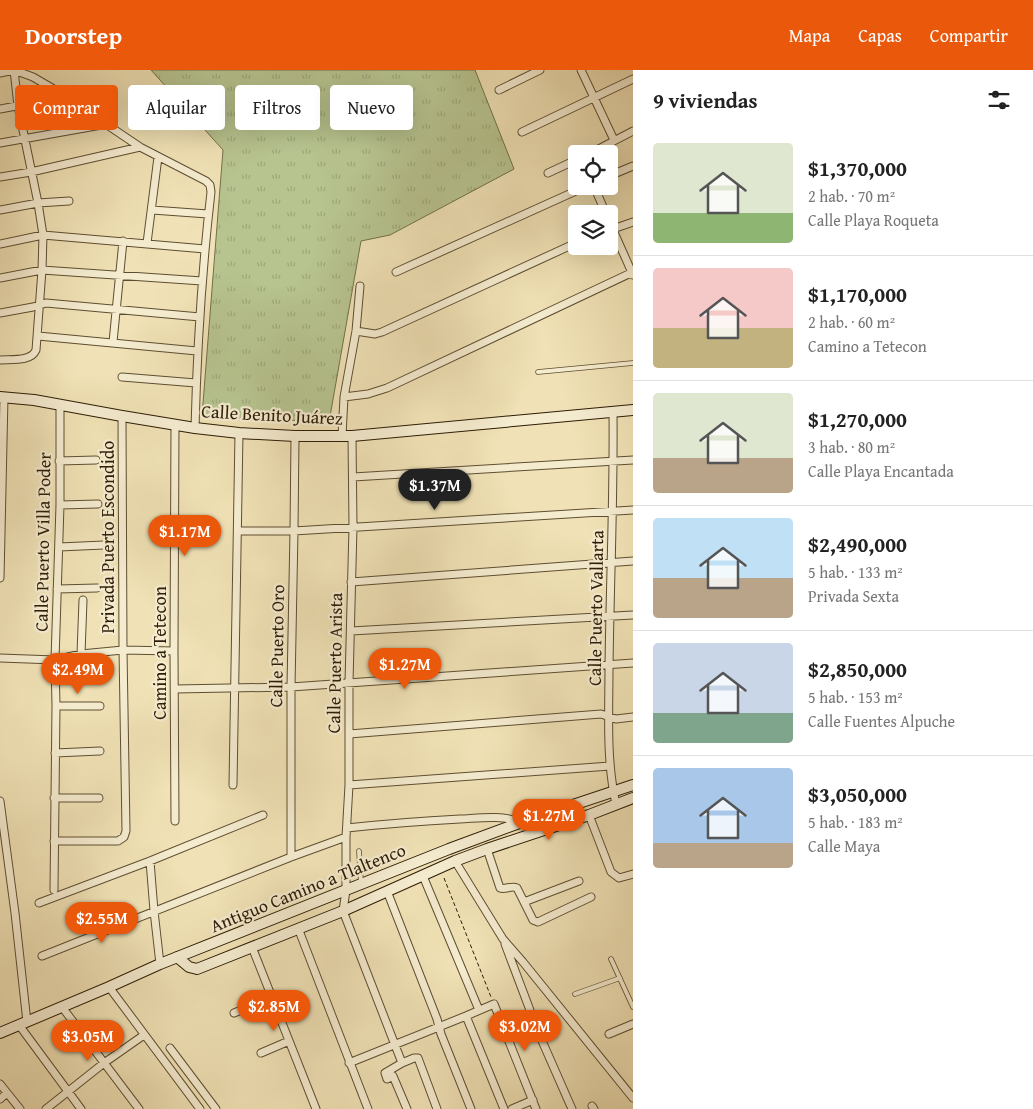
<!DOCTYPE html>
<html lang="es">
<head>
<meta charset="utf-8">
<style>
	body { margin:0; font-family:"Gentium Book Plus",serif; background:#f2f2f2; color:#222; height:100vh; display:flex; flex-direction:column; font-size:19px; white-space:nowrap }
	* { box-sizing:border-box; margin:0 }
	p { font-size:16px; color:#767676 }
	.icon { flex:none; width:28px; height:28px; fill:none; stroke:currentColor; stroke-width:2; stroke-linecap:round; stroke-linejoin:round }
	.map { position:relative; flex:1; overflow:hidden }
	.details { display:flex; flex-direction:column; background:#fff; width:400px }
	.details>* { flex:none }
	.banner { position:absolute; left:15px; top:15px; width:475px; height:45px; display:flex; gap:10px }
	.fabs { position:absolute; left:568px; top:75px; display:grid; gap:10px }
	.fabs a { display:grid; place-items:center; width:50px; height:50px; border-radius:5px; background:#fff; box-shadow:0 5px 20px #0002; font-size:25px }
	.price { position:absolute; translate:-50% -42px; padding:0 11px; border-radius:18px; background:#ea580c; color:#fff; font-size:16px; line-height:32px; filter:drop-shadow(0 1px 2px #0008) }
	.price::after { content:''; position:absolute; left:50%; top:30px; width:15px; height:11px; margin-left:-8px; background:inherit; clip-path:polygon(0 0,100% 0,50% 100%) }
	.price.active { background:#222; color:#fff }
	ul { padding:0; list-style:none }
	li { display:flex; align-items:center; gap:15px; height:125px; padding:0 20px }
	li+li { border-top:1px solid #e0e0e0 }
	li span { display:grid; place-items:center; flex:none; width:140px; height:100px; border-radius:5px; color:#555 }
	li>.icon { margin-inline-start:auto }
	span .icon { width:60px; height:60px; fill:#fffc; stroke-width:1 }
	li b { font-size:21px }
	h2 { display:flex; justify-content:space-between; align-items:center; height:60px; padding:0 20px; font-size:21px }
	.pill { padding:0 18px; border-radius:5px; background:#fff; box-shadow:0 5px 20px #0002; font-size:18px; line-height:45px }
	.pill.active { background:#ea580c; color:#fff }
	header { display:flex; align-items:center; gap:30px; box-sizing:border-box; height:70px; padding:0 25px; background:#ea580c; color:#fff }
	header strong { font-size:24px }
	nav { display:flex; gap:28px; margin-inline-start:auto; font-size:18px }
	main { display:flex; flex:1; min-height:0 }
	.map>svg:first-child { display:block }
	.grass { fill:url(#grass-tufts); stroke:#72704a }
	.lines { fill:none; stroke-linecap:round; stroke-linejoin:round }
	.lane-casing { stroke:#5e4e31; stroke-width:5.5 }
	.street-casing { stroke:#5e4e31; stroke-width:9 }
	.secondary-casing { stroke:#2d1c05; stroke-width:12 }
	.path { stroke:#2d1c05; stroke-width:1; stroke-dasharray:4 2.5; stroke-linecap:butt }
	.lane { stroke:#f5ecd0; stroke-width:4 }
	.street { stroke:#f5ecd0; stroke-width:7 }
	.secondary { stroke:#f5ecd0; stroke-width:10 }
	.labels { text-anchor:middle; stroke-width:4.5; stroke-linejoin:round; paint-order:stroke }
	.street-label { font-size:18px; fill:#2d1c05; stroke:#f5ecd0 }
</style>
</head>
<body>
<header>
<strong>Doorstep</strong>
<nav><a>Mapa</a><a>Capas</a><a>Compartir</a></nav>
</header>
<main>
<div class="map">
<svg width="633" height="1039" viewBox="0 0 633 1039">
	<defs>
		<pattern id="grass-tufts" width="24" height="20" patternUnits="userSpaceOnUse" patternTransform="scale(1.25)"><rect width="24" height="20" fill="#b7c490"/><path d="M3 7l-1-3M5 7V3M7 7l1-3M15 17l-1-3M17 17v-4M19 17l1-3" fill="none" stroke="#9ea87b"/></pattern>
	</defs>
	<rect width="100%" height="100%" fill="#f0e2b6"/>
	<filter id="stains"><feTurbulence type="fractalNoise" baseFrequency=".004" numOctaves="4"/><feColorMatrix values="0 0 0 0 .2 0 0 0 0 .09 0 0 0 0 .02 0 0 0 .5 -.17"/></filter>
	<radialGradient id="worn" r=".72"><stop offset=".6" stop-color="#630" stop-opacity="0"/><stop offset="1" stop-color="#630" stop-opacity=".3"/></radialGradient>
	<path class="grass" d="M151 0H475L514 99 390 165 361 171 329 352 202 346 223 80Z"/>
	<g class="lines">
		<g class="lane-casing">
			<path id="lane" d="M538 302 633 293
				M359 781 361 813
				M611 889 633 937
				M575 924 620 908"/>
		</g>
		<g class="street-casing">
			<path id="street" d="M14 0 33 7 57 21 140 77 206 111 210 115 211 122C202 200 197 279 195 358
				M581 0 614 70
				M0 3 14 0 18 36 38 133 43 165 42 200 36 280C31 292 11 289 0 290
				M499 20 540 0
				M0 39 64 27
				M522 62 633 9
				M0 73 107 54
				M589 84 633 61
				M548 103 576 90
				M609 106 633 96
				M0 107 31 102 140 77
				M594 116 606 144
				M0 140 38 133 69 131
				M152 140 208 144
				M609 151 633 205
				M610 160 633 152
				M147 173 158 87
				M0 174 43 165 205 179
				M396 202 587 116
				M0 208 42 200 202 211
				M0 243 33 237 46 233 200 247
				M356 261 375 264 382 262 576 173
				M38 266 197 281
				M113 272 123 171
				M122 307 196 313
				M344 327 368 324 387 318 633 202
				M613 341C614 427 610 513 609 598 609 643 606 690 616 734
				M175 354 174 581 175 751
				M342 366 344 327 356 261 360 216
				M352 366 353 457 349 613V715L346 767V820L343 841 402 993 414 988H418L437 1039
				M59 391 96 390
				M353 407 633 390
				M60 435 98 434
				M238 461H294L633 440
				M59 477 104 475
				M0 508 4 327
				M351 512 633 491
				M57 519 97 518
				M351 561 633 545
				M81 584 83 530
				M0 588 55 590 81 584 123 580 174 581
				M175 619 291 617 633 593
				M56 636H100
				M349 664 601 644 616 649 633 647
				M55 683 100 681
				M233 715 239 363
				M349 715 610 696
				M54 728H99
				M0 731 15 843 27 952
				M589 745 611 802 619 808 633 804
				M347 758C384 754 422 751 460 749 481 748 501 745 522 752
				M54 771H118L124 767 126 761 123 580 122 346
				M487 779 500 818C506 820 511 815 517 818L533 850 538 852 591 827
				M291 787V617L294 461 295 366
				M150 791 154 841 160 894
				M455 791 503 869 523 892 633 1028
				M423 806 479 940
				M54 820 56 636 55 590 60 435V335
				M387 821 437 949 441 964 471 1039
				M524 832 579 811
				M39 833 150 791 263 745
				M298 858 368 1039
				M505 874 539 964 572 1039
				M252 877 316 1039
				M42 886 291 787 346 767
				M109 917 200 1039
				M62 937 139 1039
				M234 943 271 928
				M466 946 504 1039
				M19 955 81 1039
				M609 964 633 954
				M170 978 216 1039
				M261 983 289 971
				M349 993 466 946 494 934 536 1039
				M402 993 385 1003 387 1009 393 1006 407 1039
				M0 1014 20 1039
				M0 1029 7 1023
				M592 1036 594 1039
				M46 1039 104 993 144 965
				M512 1039 533 1030"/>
		</g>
		<g class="secondary-casing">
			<path id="secondary" d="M0 327 34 330 122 346 195 358 239 363 295 366H352L633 340
				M177 887 189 897 197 899 343 841 455 791 487 779 589 745 633 728
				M0 963 109 917 160 894 449 779 522 752 633 715"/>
		</g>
		<path class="path" d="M444 808 491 927"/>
		<use href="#lane" class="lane"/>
		<use href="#street" class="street"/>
		<use href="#secondary" class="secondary"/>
	</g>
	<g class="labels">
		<g class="street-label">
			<text transform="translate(272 345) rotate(3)" y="6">Calle Benito Juárez</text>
			<text transform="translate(108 467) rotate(-90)" y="6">Privada Puerto Escondido</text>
			<text transform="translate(43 472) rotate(-89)" y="6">Calle Puerto Villa Poder</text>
			<text transform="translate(596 538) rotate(-89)" y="6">Calle Puerto Vallarta</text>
			<text transform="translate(277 576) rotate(-89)" y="6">Calle Puerto Oro</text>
			<text transform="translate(160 583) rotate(-90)" y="6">Camino a Tetecon</text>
			<text transform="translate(335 593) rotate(-89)" y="6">Calle Puerto Arista</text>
			<text transform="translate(308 818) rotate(-22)" y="6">Antiguo Camino a Tlaltenco</text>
		</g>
	</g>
	<rect width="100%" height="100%" filter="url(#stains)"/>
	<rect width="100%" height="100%" fill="url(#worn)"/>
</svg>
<div class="fabs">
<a><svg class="icon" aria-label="locate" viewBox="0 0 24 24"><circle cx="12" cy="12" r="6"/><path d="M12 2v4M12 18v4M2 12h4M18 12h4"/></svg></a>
<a><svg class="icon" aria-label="layers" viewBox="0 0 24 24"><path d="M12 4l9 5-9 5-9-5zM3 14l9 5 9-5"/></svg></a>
</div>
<b class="price active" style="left:435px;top:441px">$1.37M</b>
<b class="price" style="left:185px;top:487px">$1.17M</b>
<b class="price" style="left:405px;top:620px">$1.27M</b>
<b class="price" style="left:78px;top:625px">$2.49M</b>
<b class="price" style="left:549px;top:771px">$1.27M</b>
<b class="price" style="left:102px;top:874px">$2.55M</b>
<b class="price" style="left:274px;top:962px">$2.85M</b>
<b class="price" style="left:525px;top:982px">$3.02M</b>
<b class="price" style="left:88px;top:992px">$3.05M</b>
<div class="banner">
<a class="pill active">Comprar</a>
<a class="pill">Alquilar</a>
<a class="pill">Filtros</a>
<a class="pill">Nuevo</a>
</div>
</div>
<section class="details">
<h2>9 viviendas<svg class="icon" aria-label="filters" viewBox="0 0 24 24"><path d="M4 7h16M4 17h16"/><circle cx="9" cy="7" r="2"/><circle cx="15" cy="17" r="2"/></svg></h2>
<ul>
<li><span style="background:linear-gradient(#dfe7d0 70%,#8fb573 0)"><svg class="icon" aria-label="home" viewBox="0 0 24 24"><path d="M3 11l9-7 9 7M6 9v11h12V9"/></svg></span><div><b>$1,370,000</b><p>2 hab. · 70 m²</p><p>Calle Playa Roqueta</p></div></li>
<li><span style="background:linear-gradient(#f6c9c9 60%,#c2b280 0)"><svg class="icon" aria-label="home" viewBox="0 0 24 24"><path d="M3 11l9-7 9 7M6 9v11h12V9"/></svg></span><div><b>$1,170,000</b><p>2 hab. · 60 m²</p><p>Camino a Tetecon</p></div></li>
<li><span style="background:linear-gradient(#dfe7d0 65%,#b9a48a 0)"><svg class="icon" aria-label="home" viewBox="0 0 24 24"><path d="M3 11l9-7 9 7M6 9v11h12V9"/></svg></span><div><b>$1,270,000</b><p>3 hab. · 80 m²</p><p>Calle Playa Encantada</p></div></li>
<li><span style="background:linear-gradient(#bfe0f5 60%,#b9a48a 0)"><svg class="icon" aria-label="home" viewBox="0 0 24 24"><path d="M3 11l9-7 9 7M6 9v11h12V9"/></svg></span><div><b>$2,490,000</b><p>5 hab. · 133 m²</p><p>Privada Sexta</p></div></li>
<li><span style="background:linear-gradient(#c9d6e8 70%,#7fa58c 0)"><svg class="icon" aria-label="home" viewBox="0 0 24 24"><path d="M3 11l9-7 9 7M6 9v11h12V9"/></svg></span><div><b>$2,850,000</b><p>5 hab. · 153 m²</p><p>Calle Fuentes Alpuche</p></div></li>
<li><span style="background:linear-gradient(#a9c7e8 75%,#b9a48a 0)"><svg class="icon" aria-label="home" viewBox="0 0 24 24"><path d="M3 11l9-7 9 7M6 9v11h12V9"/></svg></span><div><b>$3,050,000</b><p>5 hab. · 183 m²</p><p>Calle Maya</p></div></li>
</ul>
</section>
</main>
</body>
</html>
